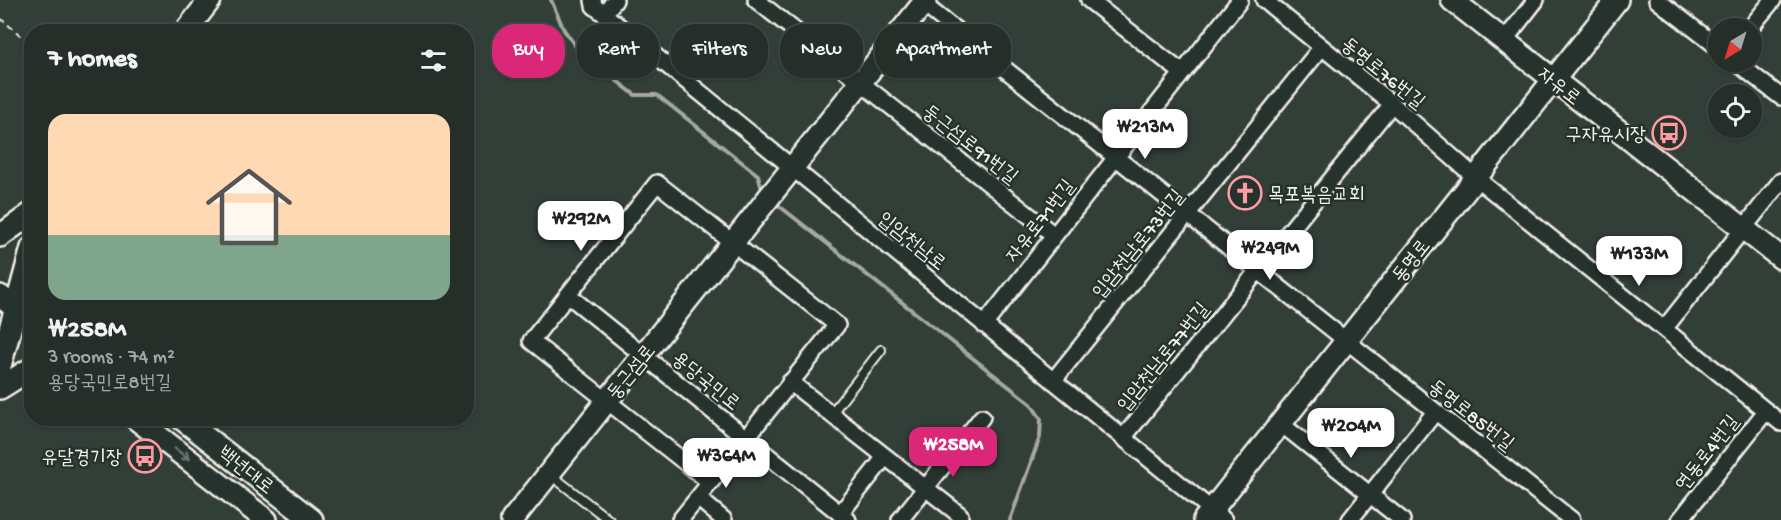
<!DOCTYPE html>
<html lang="en">
<head>
<meta charset="utf-8">
<style>
	body { margin:0; font-family:"Gochi Hand","Poor Story",sans-serif; background:#2e3632; color:#f1f3f6; height:100vh; display:flex; flex-direction:column; font-size:22px; white-space:nowrap }
	* { box-sizing:border-box; margin:0 }
	p { font-size:20px; color:#a4a8a8 }
	.icon { flex:none; width:33px; height:33px; fill:none; stroke:currentColor; stroke-width:2; stroke-linecap:round; stroke-linejoin:round }
	.map { position:relative; flex:1; overflow:hidden }
	.sheet { position:absolute; left:24px; top:24px; width:450px; height:402px; display:flex; flex-direction:column; background:#262e2a; border-radius:24px; box-shadow:0 2px 4px #0004,0 0 0 2px #424a47 }
	.sheet>* { flex:none }
	.top-card { position:absolute; left:492px; top:24px; width:570px; height:54px; display:flex; gap:12px }
	.needle { width:39px; rotate:218deg }
	.buttons { position:absolute; left:1708px; top:18px; display:grid; gap:12px }
	.buttons a { display:grid; place-items:center; width:54px; height:54px; border-radius:50%; background:#262e2a; box-shadow:0 2px 4px #0004,0 0 0 2px #424a47; font-size:30px }
	.price { position:absolute; translate:-50% -51px; padding:0 14px; border-radius:12px; background:#fff; color:#222; font-size:20px; line-height:39px; filter:drop-shadow(0 2px 3px #0008) }
	.price::after { content:''; position:absolute; left:50%; top:36px; width:18px; height:14px; margin-left:-9px; background:inherit; clip-path:polygon(0 0,100% 0,50% 100%) }
	.price.on { background:#db2777; color:#fff }
	ul { padding:0; list-style:none }
	li { display:grid; align-content:center; gap:12px; height:318px; padding:0 24px }
	li+li { border-top:2px solid #424a47 }
	li span { display:grid; place-items:center; height:186px; border-radius:18px; color:#555 }
	li>.icon { margin-inline-start:auto }
	span .icon { width:108px; height:108px; fill:#fffc; stroke-width:1 }
	li b { font-size:26px }
	h2 { display:flex; justify-content:space-between; align-items:center; height:72px; padding:0 24px; font-size:26px }
	.pill { padding:0 21px; border-radius:24px; background:#262e2a; box-shadow:0 2px 4px #0004,0 0 0 2px #424a47; font-size:21px; line-height:54px }
	.pill.on { background:#db2777; color:#fff }
	.map>svg:first-child { display:block }
	.lines { fill:none; stroke-linecap:round; stroke-linejoin:round }
	.stream { stroke:#a6a9a1; stroke-width:4 }
	.lane-casing { stroke:#f4f1e8; stroke-width:12 }
	.street-casing { stroke:#f4f1e8; stroke-width:20 }
	.secondary-casing { stroke:#f4f1e8; stroke-width:26 }
	.path { stroke:#f4f1e8; stroke-width:2; stroke-dasharray:6 4.5; stroke-linecap:butt }
	.lane { stroke:#26332d; stroke-width:8 }
	.street { stroke:#26332d; stroke-width:15 }
	.secondary { stroke:#26332d; stroke-width:21 }
	.oneway { stroke:#6e766e }
	.labels { text-anchor:middle; stroke-width:5; stroke-linejoin:round; paint-order:stroke }
	.street-label { font-size:20px; fill:#f4f1e8; stroke:#26332d }
	.poi-label { font-size:20px; fill:#f4f1e8; stroke:#26332d; text-anchor:end }
</style>
</head>
<body>
<div class="map">
<svg width="1781" height="520" viewBox="0 0 1781 520">
	<rect width="100%" height="100%" fill="#323e38"/>
	<filter id="ink" filterUnits="userSpaceOnUse"><feTurbulence type="fractalNoise" baseFrequency=".0167" numOctaves="2"/><feDisplacementMap in="SourceGraphic" scale="12" xChannelSelector="R" yChannelSelector="G"/><feConvolveMatrix kernelMatrix="1 2 1 2 8 2 1 2 1" color-interpolation-filters="sRGB"/></filter>
	<g filter="url(#ink)">
		<g class="lines">
			<path class="stream" d="M551 0 564 30 579 51 635 95H657L758 175 763 193
				M773 201 1031 404 1041 419 1040 437 1010 520"/>
			<g class="lane-casing">
				<path id="lane" d="M831 414 881 350
					M551 475 609 520"/>
			</g>
			<g class="street-casing">
				<path id="street" d="M593 0 594 6 604 14 1224 520
					M756 0 1054 235
					M1089 0 1181 72
					M1264 0 1392 104 1476 178 1781 423
					M1657 0 1719 48
					M923 4 1572 520
					M604 14 615 0
					M1750 28 1773 0
					M1504 41 1536 0
					M1736 62 1781 97
					M568 295 848 520
					M984 325 1240 0
					M1664 329 1781 181
					M1053 381 1321 48
					M790 382 960 515
					M1280 423 1402 520
					M1123 438 1392 104
					M698 498 724 520
					M840 514 885 457
					M680 520 837 325 657 183 531 341 710 482
					M900 520 982 417
					M1350 520 1435 412
					M1680 520 1766 411"/>
			</g>
			<g class="secondary-casing">
				<path id="secondary" d="M1452 0 1781 258
					M185 32 210 0
					M0 236 32 213
					M0 296 32 321
					M0 366 32 248
					M0 388 32 368
					M135 418 266 520
					M181 418 312 520
					M512 520 926 0
					M1204 520 1617 0"/>
			</g>
			<path class="path" d="M0 18 32 45"/>
			<use href="#lane" class="lane"/>
			<use href="#street" class="street"/>
			<use href="#secondary" class="secondary"/>
		</g>
		<defs><path id="oneway-shaft" d="M-6 0H5M1.5-3L5.5 0L1.5 3" fill="none" stroke-width="1.6" stroke-linecap="round" stroke-linejoin="round" transform="scale(1.5)"/></defs>
		<use class="oneway" href="#oneway-shaft" transform="translate(182 454) rotate(38)"/>
	</g>
	<defs>
		<g id="bus-ring" transform="scale(1.725)"><circle r="9.5" fill="#26332d" stroke="#ff9aa2" stroke-width="1.5"/><path d="M-5-6H5V4H4V6H2V4H-2V6H-4V4H-5ZM-3.5-4V0h7V-4ZM-3.5 1.2v1.5H-2V1.2ZM2 1.2v1.5H3.5V1.2Z" fill="#ff9aa2"/></g>
		<g id="church-ring" transform="scale(1.725)"><circle r="9.5" fill="#26332d" stroke="#ff9aa2" stroke-width="1.5"/><path d="M-1.2-6h2.4v3.5h3.3v2.4h-3.3V6h-2.4V-.1h-3.3v-2.4h3.3Z" fill="#ff9aa2"/></g>
	</defs>
	<g fill-rule="evenodd">
		<use href="#bus-ring" x="1669" y="133"/>
		<use href="#church-ring" x="1245" y="193"/>
		<use href="#bus-ring" x="145" y="456"/>
	</g>
	<g class="labels">
		<g class="street-label">
			<text transform="translate(1384 72) rotate(39)" y="7">동명로76번길</text>
			<text transform="translate(1560 85) rotate(38)" y="7">자유로</text>
			<text transform="translate(971 143) rotate(38)" y="7">둥근섬로91번길</text>
			<text transform="translate(1039 220) rotate(-52)" y="7">자유로71번길</text>
			<text transform="translate(913 240) rotate(39)" y="7">입암천남로</text>
			<text transform="translate(1137 243) rotate(-51)" y="7">입암천남로73번길</text>
			<text transform="translate(1410 260) rotate(-52)" y="7">동명로</text>
			<text transform="translate(1162 356) rotate(-51)" y="7">입암천남로77번길</text>
			<text transform="translate(630 371) rotate(-51)" y="7">둥근섬로</text>
			<text transform="translate(707 380) rotate(39)" y="7">용당국민로</text>
			<text transform="translate(1472 414) rotate(38)" y="7">동명로85번길</text>
			<text transform="translate(1706 452) rotate(-52)" y="7">연동로4번길</text>
			<text transform="translate(247 469) rotate(38)" y="7">백년대로</text>
		</g>
		<g class="poi-label">
			<text x="1646" y="140">구자유시장</text>
			<text x="1268" y="200" text-anchor="start">목포복음교회</text>
			<text x="122" y="463">유달경기장</text>
		</g>
	</g>
</svg>
<div class="buttons">
<a><svg class="needle" viewBox="-14 -14 28 28"><path d="M0-13l5 13h-10z" fill="#e53935"/><path d="M0 13l5-13h-10z" fill="#a4a8a8"/></svg></a>
<a><svg class="icon" aria-label="locate" viewBox="0 0 24 24"><circle cx="12" cy="12" r="6"/><path d="M12 2v4M12 18v4M2 12h4M18 12h4"/></svg></a>
</div>
<b class="price" style="left:1145px;top:160px">₩213M</b>
<b class="price" style="left:581px;top:252px">₩292M</b>
<b class="price" style="left:1270px;top:281px">₩249M</b>
<b class="price" style="left:1639px;top:287px">₩133M</b>
<b class="price" style="left:1351px;top:459px">₩204M</b>
<b class="price on" style="left:953px;top:478px">₩258M</b>
<b class="price" style="left:726px;top:489px">₩364M</b>
<div class="top-card">
<a class="pill on">Buy</a>
<a class="pill">Rent</a>
<a class="pill">Filters</a>
<a class="pill">New</a>
<a class="pill">Apartment</a>
</div>
<section class="sheet">
<h2>7 homes<svg class="icon" aria-label="filters" viewBox="0 0 24 24"><path d="M4 7h16M4 17h16"/><circle cx="9" cy="7" r="2"/><circle cx="15" cy="17" r="2"/></svg></h2>
<ul>
<li><span style="background:linear-gradient(#ffd9b3 65%,#7fa58c 0)"><svg class="icon" aria-label="home" viewBox="0 0 24 24"><path d="M3 11l9-7 9 7M6 9v11h12V9"/></svg></span><div><b>₩258M</b><p>3 rooms · 74 m²</p><p>용당국민로8번길</p></div></li>
</ul>
</section>
</div>
</body>
</html>
